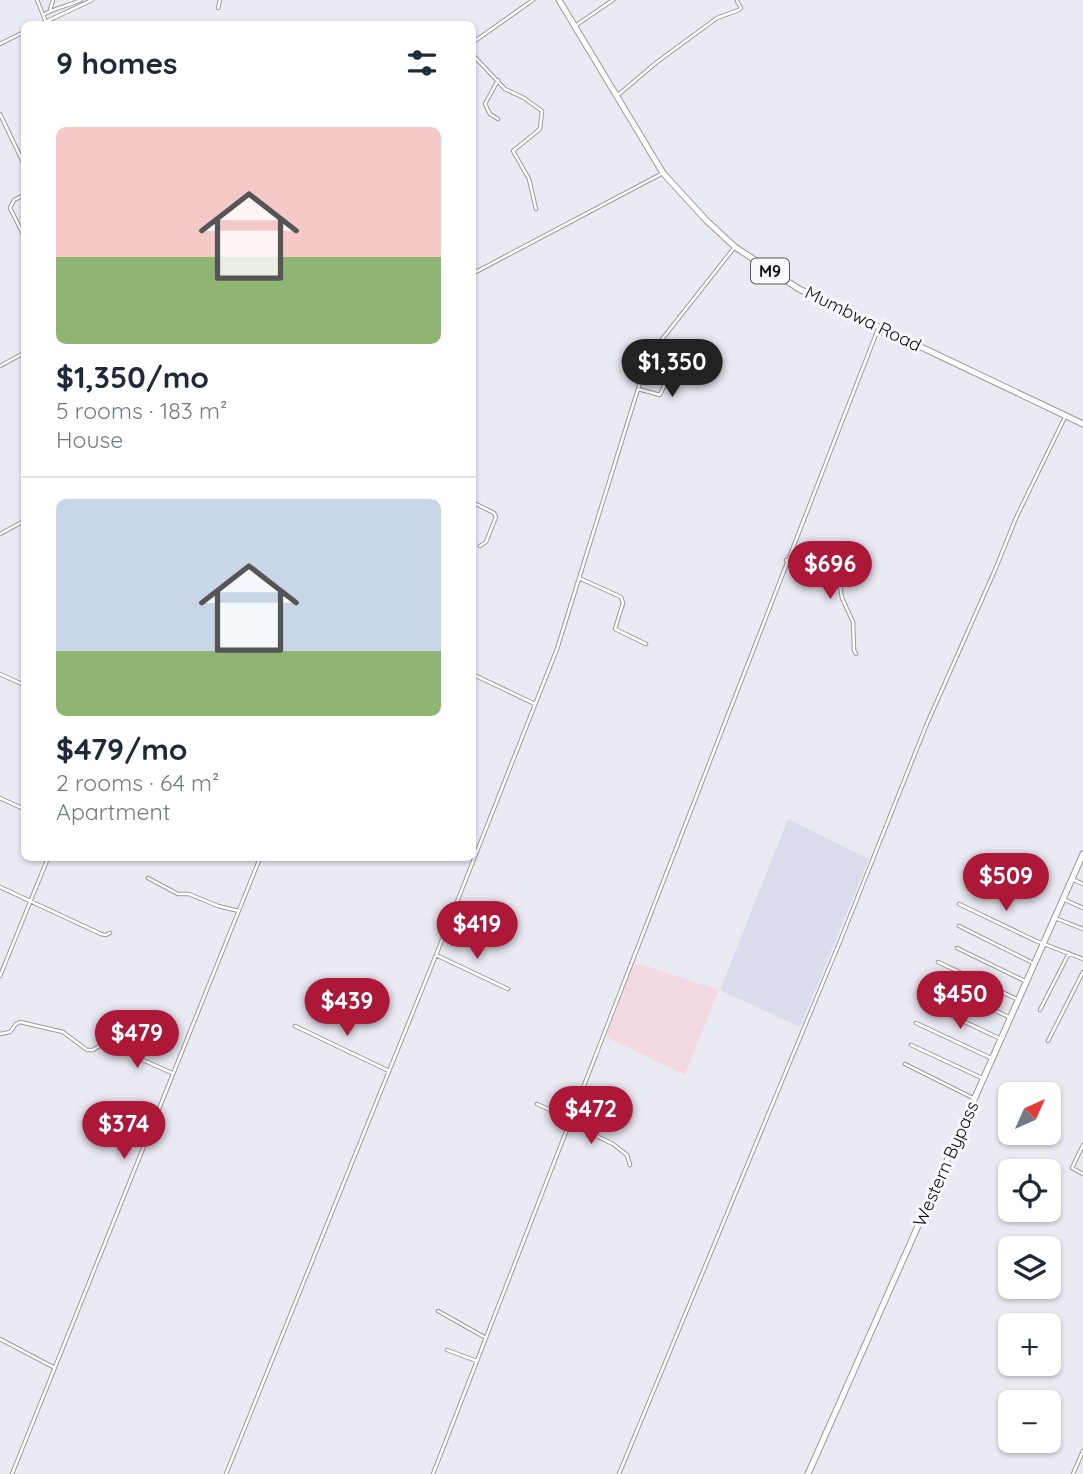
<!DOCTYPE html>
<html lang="en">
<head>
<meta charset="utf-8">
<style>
	body { margin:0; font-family:Quicksand,sans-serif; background:#f6f6f7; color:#1f2937; height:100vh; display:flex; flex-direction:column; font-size:26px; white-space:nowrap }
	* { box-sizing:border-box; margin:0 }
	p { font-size:23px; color:#747a83 }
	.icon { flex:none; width:38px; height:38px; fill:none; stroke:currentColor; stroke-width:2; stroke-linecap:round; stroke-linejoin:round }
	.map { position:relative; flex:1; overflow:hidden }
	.drawer { position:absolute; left:21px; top:21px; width:455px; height:840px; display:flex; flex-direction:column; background:#fff; border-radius:10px; box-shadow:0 2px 5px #0004 }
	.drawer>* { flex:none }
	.needle { width:46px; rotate:45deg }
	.tools { position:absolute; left:998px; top:1082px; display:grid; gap:14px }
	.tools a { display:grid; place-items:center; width:63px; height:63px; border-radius:10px; background:#fff; box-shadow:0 2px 5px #0004; font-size:35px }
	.price { position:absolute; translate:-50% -60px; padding:0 16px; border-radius:24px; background:#ad1838; color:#fff; font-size:23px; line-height:46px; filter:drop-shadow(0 2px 4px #0008) }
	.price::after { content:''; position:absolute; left:50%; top:42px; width:21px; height:16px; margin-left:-10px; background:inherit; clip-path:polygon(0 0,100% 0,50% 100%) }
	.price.selected { background:#222; color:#fff }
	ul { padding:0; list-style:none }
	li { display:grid; align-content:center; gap:14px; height:371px; padding:0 35px }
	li+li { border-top:2px solid #e0e1e3 }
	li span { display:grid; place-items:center; height:217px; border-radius:10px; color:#555 }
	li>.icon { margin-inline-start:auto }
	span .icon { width:126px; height:126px; fill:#fffc; stroke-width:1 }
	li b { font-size:30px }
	h2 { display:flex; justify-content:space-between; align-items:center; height:84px; padding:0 35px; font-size:30px }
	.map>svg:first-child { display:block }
	.commercial { fill:#f3dae2 }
	.built { fill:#dbdceb }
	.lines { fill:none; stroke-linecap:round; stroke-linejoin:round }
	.street-casing { stroke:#999aa1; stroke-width:4.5 }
	.primary-casing { stroke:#999aa1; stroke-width:7 }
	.street { stroke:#fff; stroke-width:2.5 }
	.primary { stroke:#fff; stroke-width:5 }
	.labels { text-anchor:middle; stroke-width:6; stroke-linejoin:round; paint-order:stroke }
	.shield { fill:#f8f8ff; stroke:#56565a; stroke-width:2 }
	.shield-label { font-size:16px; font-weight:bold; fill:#101013 }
	.street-label { font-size:18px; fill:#101013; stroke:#f8f8ff }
</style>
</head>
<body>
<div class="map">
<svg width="1083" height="1474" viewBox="0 0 1083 1474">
	<rect width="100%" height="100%" fill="#eaeaf3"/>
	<path class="commercial" d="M634 962 719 990 685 1075 606 1037Z"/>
	<path class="built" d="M788 819 869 859 800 1027 720 990Z"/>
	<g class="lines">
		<g class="street-casing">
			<path id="street" d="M37 0 46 22
				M218 8 220 0
				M50 10 53 0
				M43 15C54 8 68 6 81 0
				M41 24 92 0
				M575 26 613 0
				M472 43 533 0
				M0 44 24 32
				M472 54 505 89 524 98 542 111 540 129 513 151 529 179 536 209
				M618 95 657 62 717 18 739 10 741 8 737 1
				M0 114 24 164
				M498 119 490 114 485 104 498 80
				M24 195 14 200 10 208 24 236
				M472 274 663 173
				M0 366 24 353
				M638 389 660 395 678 355
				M472 502 494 513 496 517 486 542 480 546
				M0 534 24 521
				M786 560 836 581 840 586 842 598 853 622 854 650 856 654
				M579 578 621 597 623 603 615 629 646 644
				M0 674 24 685
				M472 674 535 704
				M0 798 24 809
				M148 878 178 894H189L218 906 239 911
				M1072 879 1083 884
				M0 887 101 934 106 935 110 933
				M1063 899 1083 908
				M959 904 1036 941 1083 959
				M1055 918 1083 929
				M959 926 1035 964
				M957 948 1027 982
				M436 955 508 989
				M938 962 1019 1000
				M0 976 48 858
				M933 982 1011 1018
				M935 1008 1001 1039
				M1040 1010 1069 953
				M916 1023 993 1059
				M295 1026 389 1071
				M0 1034 10 1032 16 1024 20 1022 63 1032 87 1050H93L104 1043 107 1044 172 1073
				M1048 1041 1083 972
				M911 1045 984 1079
				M905 1064 975 1099
				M537 1104 570 1119 582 1129 613 1144 627 1155 630 1165
				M1083 1145 1072 1168 1083 1174
				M438 1311 486 1338
				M0 1339 55 1368
				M447 1350 477 1361
				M12 1474 260 858
				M226 1474 436 955 557 649 648 357 734 248
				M433 1474 878 329
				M619 1474 841 939 926 726 995 570 1016 518 1065 417
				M1073 1474 1083 1451"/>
		</g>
		<g class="primary-casing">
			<path id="primary" d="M559 0 663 173 706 220 735 247 799 289 1083 424
				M808 1474 1083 854"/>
		</g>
		<use href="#street" class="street"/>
		<use href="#primary" class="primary"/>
	</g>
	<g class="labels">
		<rect class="shield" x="751" y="258.5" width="38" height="25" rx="5"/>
		<g class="shield-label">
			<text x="770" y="277">M9</text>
		</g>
		<g class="street-label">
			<text transform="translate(863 319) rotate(26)" y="6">Mumbwa Road</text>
			<text transform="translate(946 1164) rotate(-66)" y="6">Western Bypass</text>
		</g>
	</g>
</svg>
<div class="tools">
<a><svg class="needle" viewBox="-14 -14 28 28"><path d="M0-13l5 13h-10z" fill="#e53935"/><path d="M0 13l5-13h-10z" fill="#747a83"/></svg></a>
<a><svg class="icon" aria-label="locate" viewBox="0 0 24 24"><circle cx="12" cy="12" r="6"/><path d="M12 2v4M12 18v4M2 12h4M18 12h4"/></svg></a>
<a><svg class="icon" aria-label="layers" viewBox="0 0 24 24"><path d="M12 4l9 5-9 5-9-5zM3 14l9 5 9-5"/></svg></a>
<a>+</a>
<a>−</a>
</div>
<b class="price selected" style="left:672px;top:399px">$1,350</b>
<b class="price" style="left:830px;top:601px">$696</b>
<b class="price" style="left:1006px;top:913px">$509</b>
<b class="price" style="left:477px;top:961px">$419</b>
<b class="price" style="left:960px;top:1031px">$450</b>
<b class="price" style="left:347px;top:1038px">$439</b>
<b class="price" style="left:137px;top:1070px">$479</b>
<b class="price" style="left:591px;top:1146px">$472</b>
<b class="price" style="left:124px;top:1161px">$374</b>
<section class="drawer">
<h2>9 homes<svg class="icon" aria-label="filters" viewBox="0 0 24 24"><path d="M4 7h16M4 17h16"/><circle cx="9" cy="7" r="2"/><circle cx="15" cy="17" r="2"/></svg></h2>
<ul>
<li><span style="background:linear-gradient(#f6c9c9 60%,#8fb573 0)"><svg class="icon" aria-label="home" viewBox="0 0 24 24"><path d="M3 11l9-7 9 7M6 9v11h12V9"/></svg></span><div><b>$1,350/mo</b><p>5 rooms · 183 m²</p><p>House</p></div></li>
<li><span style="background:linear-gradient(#c9d6e8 70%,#8fb573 0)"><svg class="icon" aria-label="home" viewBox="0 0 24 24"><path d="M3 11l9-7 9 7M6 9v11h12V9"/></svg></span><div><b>$479/mo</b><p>2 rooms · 64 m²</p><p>Apartment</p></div></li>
</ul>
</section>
</div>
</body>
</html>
